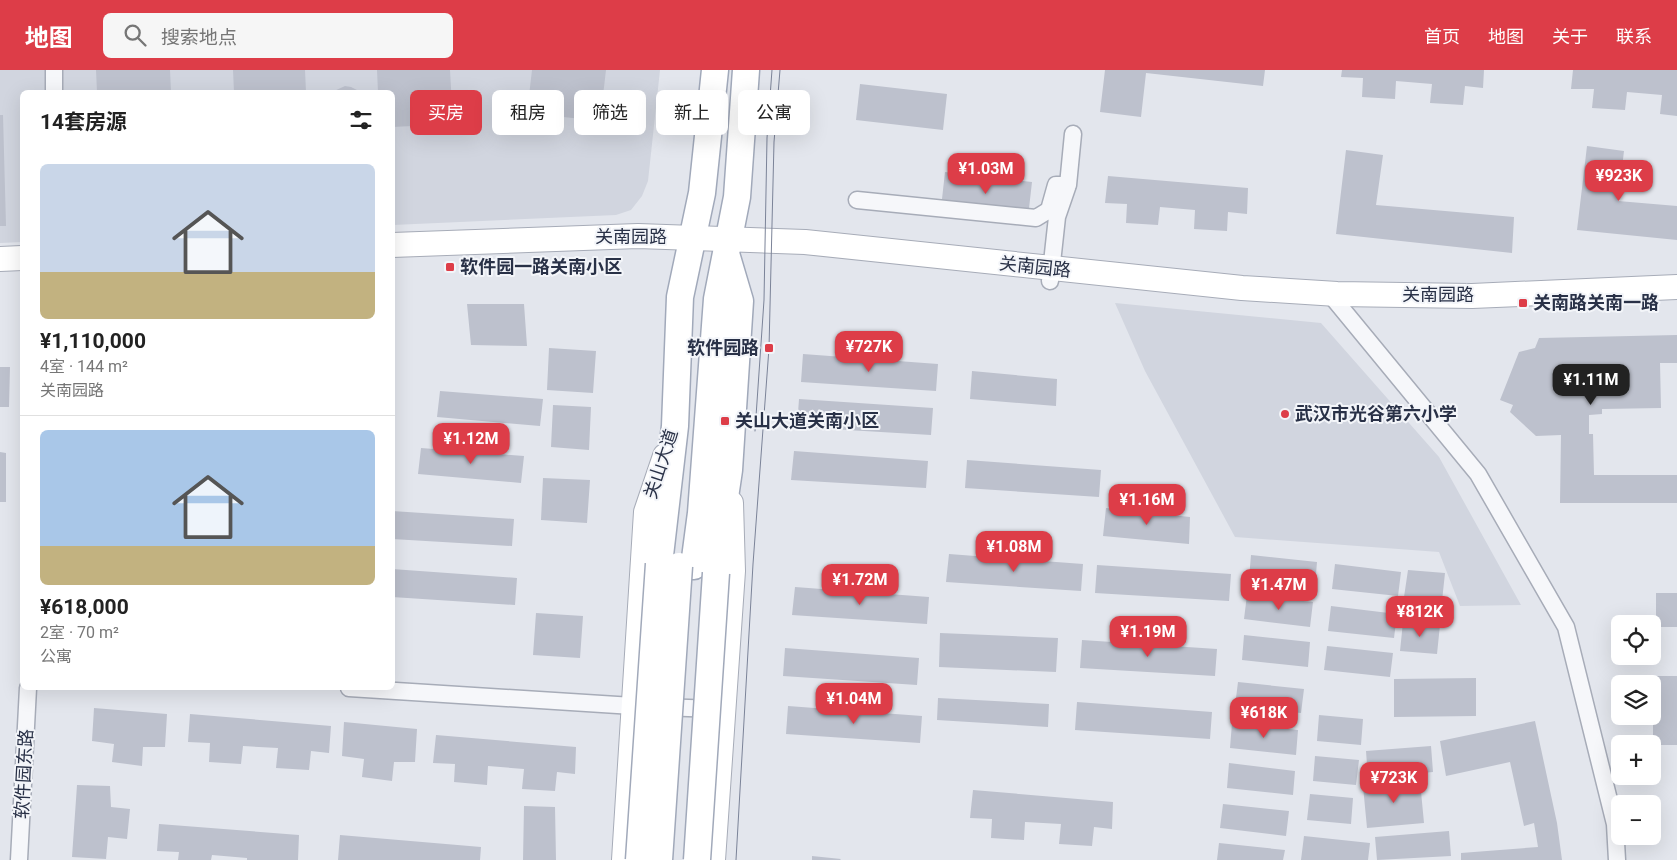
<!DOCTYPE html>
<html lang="zh">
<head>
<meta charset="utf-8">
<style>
	body { margin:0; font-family:Roboto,"Noto Sans SC",sans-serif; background:#f6f6f6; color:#222; height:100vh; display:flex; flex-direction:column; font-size:19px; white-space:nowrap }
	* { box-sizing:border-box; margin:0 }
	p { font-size:16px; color:#767676 }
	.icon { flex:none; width:28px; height:28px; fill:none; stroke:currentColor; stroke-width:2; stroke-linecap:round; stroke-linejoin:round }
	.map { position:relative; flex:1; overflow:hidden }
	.sheet { position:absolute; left:20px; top:20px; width:375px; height:600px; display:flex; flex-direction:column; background:#fff; border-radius:8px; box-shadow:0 5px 20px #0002 }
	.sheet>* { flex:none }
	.guide { position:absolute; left:410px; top:20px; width:475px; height:45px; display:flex; gap:10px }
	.fabs { position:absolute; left:1611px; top:545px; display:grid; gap:10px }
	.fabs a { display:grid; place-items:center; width:50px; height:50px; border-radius:8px; background:#fff; box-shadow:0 5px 20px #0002; font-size:25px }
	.price { position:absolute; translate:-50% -42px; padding:0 11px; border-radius:10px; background:#dd3d48; color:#fff; font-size:16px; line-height:32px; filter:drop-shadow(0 1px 2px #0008) }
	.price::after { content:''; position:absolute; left:50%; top:30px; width:15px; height:11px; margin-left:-8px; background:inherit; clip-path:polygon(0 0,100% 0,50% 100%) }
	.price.current { background:#222; color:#fff }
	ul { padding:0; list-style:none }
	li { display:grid; align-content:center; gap:10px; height:265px; padding:0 20px }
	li+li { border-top:1px solid #e0e0e0 }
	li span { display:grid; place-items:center; height:155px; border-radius:8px; color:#555 }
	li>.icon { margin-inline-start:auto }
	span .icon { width:90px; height:90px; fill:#fffc; stroke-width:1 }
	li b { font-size:21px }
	h2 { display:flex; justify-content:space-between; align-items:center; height:60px; padding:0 20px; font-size:21px }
	.pill { padding:0 18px; border-radius:8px; background:#fff; box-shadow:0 5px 20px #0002; font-size:18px; line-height:45px }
	.pill.current { background:#dd3d48; color:#fff }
	header { display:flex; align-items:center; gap:30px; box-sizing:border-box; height:70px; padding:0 25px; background:#dd3d48; color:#fff }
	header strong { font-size:24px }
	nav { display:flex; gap:28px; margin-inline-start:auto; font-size:18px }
	.search { width:350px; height:45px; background:#f6f6f6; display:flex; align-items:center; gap:12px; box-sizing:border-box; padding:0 18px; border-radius:8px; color:#767676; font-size:19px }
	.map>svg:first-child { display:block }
	.built { fill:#d1d5df }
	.building { fill:#bdc1cd }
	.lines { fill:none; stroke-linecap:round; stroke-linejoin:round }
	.street-casing { stroke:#a7acb8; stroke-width:19 }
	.secondary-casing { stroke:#a7acb8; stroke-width:26 }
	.primary-casing { stroke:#a1a9ba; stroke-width:29 }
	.street { stroke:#f6f7fa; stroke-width:16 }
	.secondary { stroke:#fff; stroke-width:24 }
	.primary { stroke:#fff; stroke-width:26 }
	.tram { stroke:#7b8398; stroke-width:1 }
	.primary-bridge-casing { stroke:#a1a9ba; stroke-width:29; stroke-linecap:butt }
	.primary-bridge { stroke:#fff; stroke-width:26 }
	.poi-dot { fill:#dd3d48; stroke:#f3f5f9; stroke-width:2 }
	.labels { text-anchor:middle; stroke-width:4; stroke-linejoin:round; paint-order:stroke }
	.street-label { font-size:18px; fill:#293147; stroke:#f3f5f9 }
	.poi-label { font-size:18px; font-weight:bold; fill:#293147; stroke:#f3f5f9; text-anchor:start }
</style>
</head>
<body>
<header>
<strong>地图</strong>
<div class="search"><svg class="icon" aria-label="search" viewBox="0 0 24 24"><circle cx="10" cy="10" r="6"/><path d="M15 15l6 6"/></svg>搜索地点</div>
<nav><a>首页</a><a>地图</a><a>关于</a><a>联系</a></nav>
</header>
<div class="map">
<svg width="1677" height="790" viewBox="0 0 1677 790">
	<rect width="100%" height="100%" fill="#e3e6ed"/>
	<path class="built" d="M0 0H660L648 111 642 126 631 140 616 145 393 155 392 22H22V172L0 173Z
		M1115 233 1321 253 1439 387 1521 535 1460 536 1439 482 1235 467 1145 301Z"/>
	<path class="building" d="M96 0H170L171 22H97Z
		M233 0H305L306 22H234Z
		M377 0H450L453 54 392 57V22H378Z
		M532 0H606L600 51 527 43Z
		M1105 0H1265L1263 16 1146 3 1141 47 1100 42Z
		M1342 0H1484L1483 18 1465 16 1463 35 1430 33 1432 14 1396 11 1395 29 1362 27 1363 8 1341 7Z
		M1573 0H1677V46L1660 44 1662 25 1627 22 1625 40 1592 38 1594 19H1571Z
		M860 14 947 24 943 60 856 50Z
		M345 16 351 17 361 22H332Z
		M0 45H3L6 156H0Z
		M1587 76 1624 81 1618 131 1677 136V170L1577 160Z
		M1346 80 1383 85 1376 135 1514 147 1512 183 1336 164Z
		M945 102 1032 112 1028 147 941 138Z
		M1108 106 1248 118 1247 144 1228 142 1227 161 1194 159 1195 140 1160 137 1158 155 1126 153 1127 134 1105 133Z
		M467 234H524L527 276 471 275Z
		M1677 265V293H1660L1661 338 1602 339V344L1589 345V364H1593L1594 405H1677V433H1560L1561 365 1536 366 1510 342 1513 335 1500 330 1519 282 1535 278 1539 268Z
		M549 278 596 281 593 323 547 320Z
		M803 284 938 294 936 321 801 312Z
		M0 297H10L9 337H0Z
		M972 301 1057 309 1056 336 970 329Z
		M440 321 543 329 540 356 437 347Z
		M799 329 933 338 931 365 797 357Z
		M553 335 591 337 589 380 551 377Z
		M421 378 524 386 521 413 418 404Z
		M794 381 928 391 926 418 791 410Z
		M0 382 6 383V432H0Z
		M967 390 1101 400 1099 427 965 418Z
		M543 408 590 410 587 453 541 450Z
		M1106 438 1190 447 1189 474 1103 466Z
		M392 441 514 449 512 476 392 469Z
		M949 484 1083 494 1081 521 946 512Z
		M1251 485 1317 492 1315 516 1249 509Z
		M1335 494 1401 502 1398 526 1332 519Z
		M1097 495 1231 504 1229 531 1095 523Z
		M392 499 517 508 515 535 392 527Z
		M1408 500 1445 503 1442 531 1404 527Z
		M795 517 929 527 927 554 792 545Z
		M1656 523H1677V557H1656Z
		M1247 525 1313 532 1310 557 1244 549Z
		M1331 536 1397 544 1394 568 1328 561Z
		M536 543 583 546 580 588 533 585Z
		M1403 552 1440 555 1437 584 1400 581Z
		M940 563 1058 568 1056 602 939 597Z
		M1244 565 1310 572 1308 597 1242 590Z
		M1082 570 1217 579 1215 606 1080 598Z
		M1327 576 1393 583 1390 607 1324 600Z
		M785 578 919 588 917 615 783 606Z
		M1653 606H1677V675H1653Z
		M1476 608V646L1394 647V609Z
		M1238 612 1304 619 1301 643 1235 636Z
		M938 628 1049 634 1048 657 937 650Z
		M1077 632 1212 642 1210 669 1075 660Z
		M788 636 922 646 920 673 786 664Z
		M94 638 167 644 165 677H143L142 696 112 692 114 674 92 671Z
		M190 644 331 656 329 683 311 681 309 700 276 698 278 678 243 676 241 694 209 692 210 673 188 672Z
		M1319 645 1363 649 1361 675 1317 671Z
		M1535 651 1557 753 1562 790H1461V783L1538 777 1534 753 1524 756 1510 692 1446 706 1440 671Z
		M344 652 417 659 415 692H394L392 711 362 707 364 689 342 686Z
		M1232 653 1298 660 1296 685 1230 678Z
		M436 665 576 677 575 704 557 702 555 721 522 719 524 699 488 696 487 715 454 712 455 694 433 693Z
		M1431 676 1433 702 1368 708 1366 681Z
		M1315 686 1359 690 1356 715 1313 711Z
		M1229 693 1295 701 1293 725 1227 718Z
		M1420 711 1424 753 1367 758 1363 716Z
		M77 715 110 716 111 737 130 739 127 769 108 767 106 789 72 787Z
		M973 720 1113 732 1112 759 1094 757 1092 776 1059 774 1061 754 1025 752 1024 770 991 768 992 749 970 748Z
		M1310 724 1353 728 1351 754 1307 750Z
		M1223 734 1289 741 1286 766 1220 758Z
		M524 736 555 737 556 790H523Z
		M159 754 299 765 298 790H247V788L212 785 211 790H178L179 782 157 781Z
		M1449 761 1451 786 1377 790 1375 767Z
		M340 765 481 777 480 790H338Z
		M1304 766 1370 773 1368 790H1301Z
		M1219 773 1285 780 1283 790H1217Z
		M812 786 841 789 840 790H812Z"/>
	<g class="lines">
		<g class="street-casing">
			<path id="street" d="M54 22V0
				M857 130 1036 148 1049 140 1056 115H1068
				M1050 211 1057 147 1068 115 1073 64
				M1329 223 1478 404 1566 557 1615 754 1617 790
				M349 618 633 636 716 639
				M19 790 28 618"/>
		</g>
		<g class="secondary-casing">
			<path id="secondary" d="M392 175 638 166 805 172 1242 218 1337 224 1472 226 1677 217
				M0 189 22 188
				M624 790 646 442 665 386
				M713 790 733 501 731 433"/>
		</g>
		<g class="primary-casing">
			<path id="primary" d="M659 494 675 356 680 227 702 123 715 0
				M694 496 701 443 717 229 737 127 746 0
				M716 503 719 468 729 400 740 231 727 187"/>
		</g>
		<use href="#street" class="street"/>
		<use href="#secondary" class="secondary"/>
		<use href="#primary" class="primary"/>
		<path class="tram" d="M755 361 764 230 767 68 772 0
			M736 790 753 494 769 278 774 72 780 0"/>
		<g class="primary-bridge-casing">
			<path id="primary-bridge" d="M639 790 659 494
				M659 790 679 496
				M697 790 716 503"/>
		</g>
		<use href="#primary-bridge" class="primary-bridge"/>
	</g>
	<g class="poi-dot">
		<rect x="445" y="192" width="10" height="10" rx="2.5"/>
		<rect x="1518" y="228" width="10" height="10" rx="2.5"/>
		<rect x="764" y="273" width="10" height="10" rx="2.5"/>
		<circle cx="1285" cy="344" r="5"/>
		<rect x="720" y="346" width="10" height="10" rx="2.5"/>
	</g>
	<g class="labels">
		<g class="street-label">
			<text x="631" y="173">关南园路</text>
			<text transform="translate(1035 197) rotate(6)" y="6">关南园路</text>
			<text x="1438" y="231">关南园路</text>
			<text transform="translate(661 394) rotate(-72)" y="6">关山大道</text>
			<text transform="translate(24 704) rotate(-87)" y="6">软件园东路</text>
		</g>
		<g class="poi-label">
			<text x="460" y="203">软件园一路关南小区</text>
			<text x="1533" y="239">关南路关南一路</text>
			<text x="759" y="284" text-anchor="end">软件园路</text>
			<text x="1295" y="350">武汉市光谷第六小学</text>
			<text x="735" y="357">关山大道关南小区</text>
		</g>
	</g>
</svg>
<div class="fabs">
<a><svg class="icon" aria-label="locate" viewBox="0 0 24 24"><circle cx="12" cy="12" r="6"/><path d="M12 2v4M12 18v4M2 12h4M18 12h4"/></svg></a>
<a><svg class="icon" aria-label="layers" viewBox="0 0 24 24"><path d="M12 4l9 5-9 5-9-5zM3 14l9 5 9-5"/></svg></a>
<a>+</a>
<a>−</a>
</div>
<b class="price" style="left:986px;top:125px">¥1.03M</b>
<b class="price" style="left:1619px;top:132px">¥923K</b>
<b class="price" style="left:869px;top:303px">¥727K</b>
<b class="price current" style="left:1591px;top:336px">¥1.11M</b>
<b class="price" style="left:471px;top:395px">¥1.12M</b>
<b class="price" style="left:1147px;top:456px">¥1.16M</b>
<b class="price" style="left:1014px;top:503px">¥1.08M</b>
<b class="price" style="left:860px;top:536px">¥1.72M</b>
<b class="price" style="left:1279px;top:541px">¥1.47M</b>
<b class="price" style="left:1420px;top:568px">¥812K</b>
<b class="price" style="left:1148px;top:588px">¥1.19M</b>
<b class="price" style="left:854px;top:655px">¥1.04M</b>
<b class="price" style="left:1264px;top:669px">¥618K</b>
<b class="price" style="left:1394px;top:734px">¥723K</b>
<div class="guide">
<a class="pill current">买房</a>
<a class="pill">租房</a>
<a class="pill">筛选</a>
<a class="pill">新上</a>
<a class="pill">公寓</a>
</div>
<section class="sheet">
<h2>14套房源<svg class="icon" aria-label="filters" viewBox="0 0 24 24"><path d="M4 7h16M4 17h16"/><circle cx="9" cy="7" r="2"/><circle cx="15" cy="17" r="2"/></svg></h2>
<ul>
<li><span style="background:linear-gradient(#c9d6e8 70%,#c2b280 0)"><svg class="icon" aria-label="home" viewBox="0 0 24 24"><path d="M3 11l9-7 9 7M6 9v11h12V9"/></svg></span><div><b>¥1,110,000</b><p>4室 · 144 m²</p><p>关南园路</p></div></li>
<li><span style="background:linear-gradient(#a9c7e8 75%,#c2b280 0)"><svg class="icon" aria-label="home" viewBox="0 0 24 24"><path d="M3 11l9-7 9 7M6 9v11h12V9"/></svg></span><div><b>¥618,000</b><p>2室 · 70 m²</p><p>公寓</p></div></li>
</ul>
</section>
</div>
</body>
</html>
